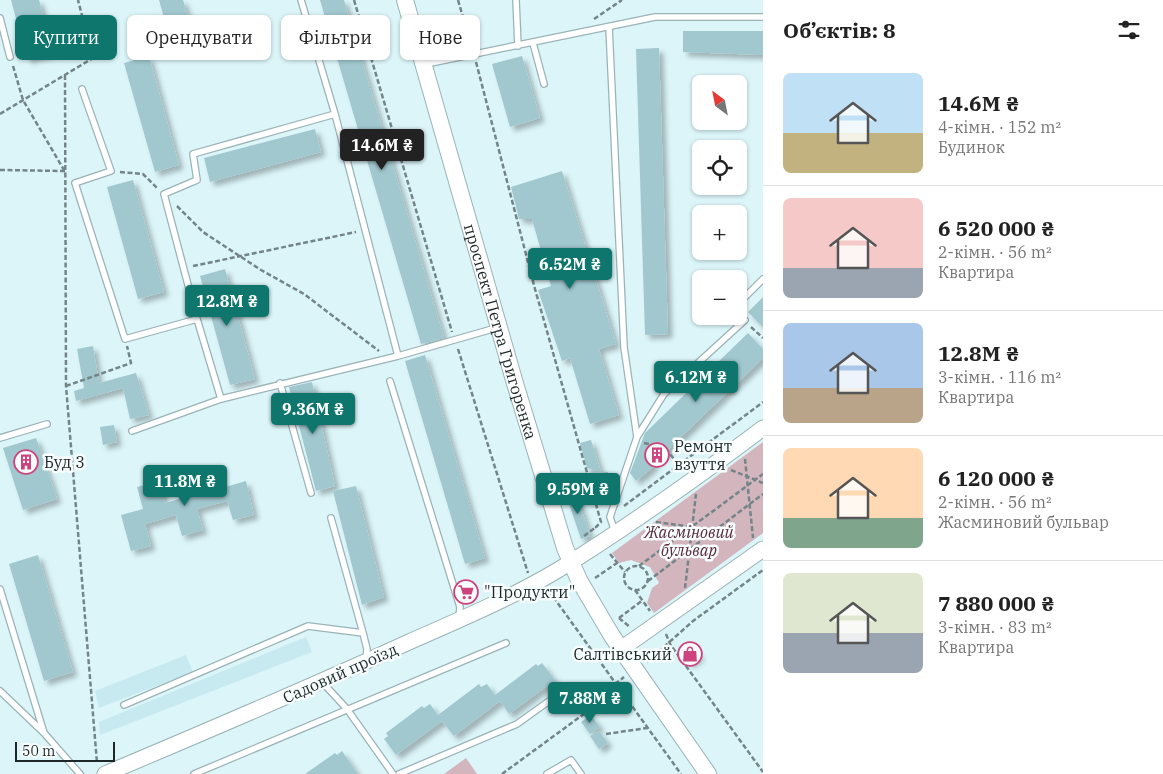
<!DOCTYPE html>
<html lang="uk">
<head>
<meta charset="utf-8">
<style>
	body { margin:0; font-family:"IBM Plex Serif",serif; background:#f6f6f6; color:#222; height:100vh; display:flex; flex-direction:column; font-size:19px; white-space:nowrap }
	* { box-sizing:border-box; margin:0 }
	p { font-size:16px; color:#767676 }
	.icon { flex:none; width:28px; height:28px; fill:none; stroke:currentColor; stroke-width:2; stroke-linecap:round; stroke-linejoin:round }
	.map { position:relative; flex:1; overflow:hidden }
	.drawer { display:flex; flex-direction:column; background:#fff; width:400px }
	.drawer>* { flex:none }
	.hud { position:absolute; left:15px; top:15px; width:475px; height:45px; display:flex; gap:10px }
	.needle { width:32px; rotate:328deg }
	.buttons { position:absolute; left:692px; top:75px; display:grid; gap:10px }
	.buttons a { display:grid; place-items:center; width:55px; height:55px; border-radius:8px; background:#fff; box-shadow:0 1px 4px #0004; font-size:25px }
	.scale { position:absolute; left:15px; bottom:12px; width:100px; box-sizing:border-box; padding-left:5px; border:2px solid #1d2729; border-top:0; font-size:14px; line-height:18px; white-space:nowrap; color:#1d2729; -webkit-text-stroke:4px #f8fefe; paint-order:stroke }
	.price { position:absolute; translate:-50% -42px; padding:0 11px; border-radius:5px; background:#0f766e; color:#fff; font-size:16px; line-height:32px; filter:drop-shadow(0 1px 2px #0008) }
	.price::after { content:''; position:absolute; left:50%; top:30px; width:15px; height:11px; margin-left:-8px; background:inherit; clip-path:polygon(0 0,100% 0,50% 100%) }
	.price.selected { background:#222; color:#fff }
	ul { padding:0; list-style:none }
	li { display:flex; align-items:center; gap:15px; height:125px; padding:0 20px }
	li+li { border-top:1px solid #e0e0e0 }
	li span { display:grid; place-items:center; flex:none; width:140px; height:100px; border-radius:8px; color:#555 }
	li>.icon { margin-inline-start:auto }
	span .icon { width:60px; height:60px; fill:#fffc; stroke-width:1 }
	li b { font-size:21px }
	h2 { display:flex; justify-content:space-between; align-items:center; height:60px; padding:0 20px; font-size:21px }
	.pill { padding:0 18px; border-radius:8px; background:#fff; box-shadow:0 1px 4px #0004; font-size:18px; line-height:45px }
	.pill.selected { background:#0f766e; color:#fff }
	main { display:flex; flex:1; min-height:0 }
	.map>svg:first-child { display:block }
	.built { fill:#c6eaf0 }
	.green { fill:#d3b5be }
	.building { fill:#a1c8cf; filter:url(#shadow) }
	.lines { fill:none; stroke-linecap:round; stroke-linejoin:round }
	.service-casing { stroke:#9ab3b7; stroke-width:8 }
	.tertiary-casing { stroke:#9ab3b7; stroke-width:17 }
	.secondary-casing { stroke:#9ab3b7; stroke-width:18 }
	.path { stroke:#748588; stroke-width:2.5; stroke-dasharray:5 2.5; stroke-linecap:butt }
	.service { stroke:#fff; stroke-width:5.5 }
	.tertiary { stroke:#fff; stroke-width:15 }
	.secondary { stroke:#fff; stroke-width:16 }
	.labels { text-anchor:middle; stroke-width:5; stroke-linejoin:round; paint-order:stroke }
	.street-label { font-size:16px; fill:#1d2729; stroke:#f8fefe }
	.poi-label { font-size:16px; fill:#1d2729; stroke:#f8fefe; text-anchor:start }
	.park-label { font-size:16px; font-style:italic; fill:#592a3b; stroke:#f8fefe }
</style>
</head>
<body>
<main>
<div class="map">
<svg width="763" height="774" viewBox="0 0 763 774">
	<defs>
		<filter id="shadow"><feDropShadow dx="4.5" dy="4.5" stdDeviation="2.5" flood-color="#0004"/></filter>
	</defs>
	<rect width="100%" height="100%" fill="#dbf5f9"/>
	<path class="built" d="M306 637 312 652 100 735 99 722Z
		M186 655 193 672 99 708 95 691Z"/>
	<path class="green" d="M763 442V533L654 613 647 603 652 588 659 583 650 567 631 560 619 563 612 553Z
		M466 758 477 774H444Z"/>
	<path class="building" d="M11 0H39L53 52 27 59Z
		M159 0H183L196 43 173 50Z
		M320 0H344L444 338 421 344Z
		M683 31H763V55L683 52Z
		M659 48 668 334 645 335 636 49Z
		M149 56 179 165 155 172 124 63Z
		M522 56 540 118 510 127 492 64Z
		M315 129 321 152 210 182 204 158Z
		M562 171 616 344 599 349 619 415 590 424 570 358 562 361 538 290 551 286 532 219H519L511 187Z
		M133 180 164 292 138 299 107 187Z
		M225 269 255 379 230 385 200 276Z
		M763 297V327L748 312Z
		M748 333 763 349V358L652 465 653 467 636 481 630 473 645 433Z
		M93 346 99 383 136 373 149 415 130 419 123 388 76 401 74 391 84 388 77 349Z
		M425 355 485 558 465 564 405 361Z
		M312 382 335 486 316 491 289 387Z
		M114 425 117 442 103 445 100 427Z
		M36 438 57 499 23 510 3 448Z
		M591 440 601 472 587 468 580 443Z
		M216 466 222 488 246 481 254 515 233 520 227 501 197 509 203 530 182 536 176 515 145 524 151 546 131 551 121 515 143 509 137 487 159 481 165 503 201 493 195 472Z
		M608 472 609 487 596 488 595 473Z
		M356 486 384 597 362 605 333 491Z
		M576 492 590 536 581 539 566 495Z
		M38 555 73 672 44 681 9 564Z
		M690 644 700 656 689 664 679 652Z
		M542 663 555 680 509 714 500 701 454 736 442 721 396 755 384 739 388 736 386 733 422 706 424 708 430 704 438 715 479 684 481 687 487 684 495 695 536 664 538 666Z
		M591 715 600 727 590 734 581 722Z
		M599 731 608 743 599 749 590 736Z
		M342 751 358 774H305L335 753 337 755Z"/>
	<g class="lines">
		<g class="service-casing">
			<path id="service" d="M301 0 335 114 398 356
				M516 0 518 46
				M0 18 10 57
				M609 27 624 347 637 437
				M533 43 544 84
				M426 64 655 17H763
				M82 89 111 171 75 183 125 339 197 319 221 399 398 356 496 328
				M739 303 763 279
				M197 319 164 194 197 180 193 154 335 114
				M390 381 460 607 459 618
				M280 383 311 493
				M132 431 221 399
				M0 438 47 424
				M331 518 363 633
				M615 532 610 517 637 437 664 394 745 320 739 314
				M0 589 44 733
				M323 683 347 709 393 774
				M0 691 44 733 80 774
				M124 705 308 626 363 633 367 649 366 660
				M194 774 506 643
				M399 774 517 724 563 691
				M547 774 571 760 581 774"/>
		</g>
		<g class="tertiary-casing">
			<path id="tertiary" d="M621 649 763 549
				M105 774C207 731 308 688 409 642 463 618 521 594 571 562 636 521 702 474 763 428"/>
		</g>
		<g class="secondary-casing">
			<g id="secondary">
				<path id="s1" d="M405 0 514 380 565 548 579 580 612 636 708 774"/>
			</g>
		</g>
		<path class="path" d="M354 0 452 332
			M458 0 471 45
			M594 19 622 0
			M476 62 535 289 601 522 596 527 597 530
			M13 66 23 100 64 170
			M65 75 66 386 97 763
			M0 114 93 58 78 0
			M0 170 65 171
			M120 172 143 174 158 189
			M177 206 203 232 261 270 304 294 379 351
			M193 266 356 232
			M751 327 763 338
			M458 349 528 573
			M66 386 131 363 127 346
			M644 443 664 447 679 465
			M745 459 753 538
			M731 470 763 483
			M624 506 763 402
			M656 522 692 527
			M584 536 596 527
			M610 554 625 572
			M624 578a12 12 0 1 1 24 0a12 12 0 1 1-24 0Z
			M639 566 763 474
			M595 578 617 563
			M648 581 763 494
			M685 588 696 494
			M635 590 650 611
			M549 591 681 774
			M619 618 630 627
			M619 618 643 600
			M666 634 670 644 763 772
			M647 662 693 621 763 570
			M615 684 624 677
			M606 734 647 728
			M502 774 618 689"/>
		<use href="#service" class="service"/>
		<use href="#tertiary" class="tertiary"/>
		<use href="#secondary" class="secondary"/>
	</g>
	<defs>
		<g id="building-ring" transform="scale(1.25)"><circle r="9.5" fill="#f8fefe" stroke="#cd437d" stroke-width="1.5"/><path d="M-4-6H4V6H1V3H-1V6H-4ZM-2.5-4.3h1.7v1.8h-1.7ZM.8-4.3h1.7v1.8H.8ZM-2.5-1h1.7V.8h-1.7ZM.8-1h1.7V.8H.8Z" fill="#cd437d"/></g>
		<g id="supermarket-ring" transform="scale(1.25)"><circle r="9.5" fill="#f8fefe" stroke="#cd437d" stroke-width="1.5"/><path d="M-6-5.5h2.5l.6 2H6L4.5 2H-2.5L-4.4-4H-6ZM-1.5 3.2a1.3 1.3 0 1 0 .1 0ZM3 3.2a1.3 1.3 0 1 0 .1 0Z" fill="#cd437d"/></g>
		<g id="shop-ring" transform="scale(1.25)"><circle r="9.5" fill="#f8fefe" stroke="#cd437d" stroke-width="1.5"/><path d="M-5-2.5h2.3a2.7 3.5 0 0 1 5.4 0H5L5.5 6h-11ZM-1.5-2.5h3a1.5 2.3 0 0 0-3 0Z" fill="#cd437d"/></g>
	</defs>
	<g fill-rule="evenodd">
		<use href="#building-ring" x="657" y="455"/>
		<use href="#building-ring" x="26" y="462"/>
		<use href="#supermarket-ring" x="466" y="592"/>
		<use href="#shop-ring" x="690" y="654"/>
	</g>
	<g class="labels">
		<g class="street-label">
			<text dy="6" stroke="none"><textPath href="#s1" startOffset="345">проспект Петра Григоренка</textPath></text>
			<text transform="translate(340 673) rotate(-24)" y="6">Садовий проїзд</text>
		</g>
		<g class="poi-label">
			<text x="674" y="452">Ремонт<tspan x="674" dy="18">взуття</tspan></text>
			<text x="44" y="468">Буд 3</text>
			<text x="484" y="598">"Продукти"</text>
			<text x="672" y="660" text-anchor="end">Салтівський</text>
		</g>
		<g class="park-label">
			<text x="689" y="538">Жасміновий<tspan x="689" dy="18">бульвар</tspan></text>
		</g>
	</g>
</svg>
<div class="buttons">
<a><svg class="needle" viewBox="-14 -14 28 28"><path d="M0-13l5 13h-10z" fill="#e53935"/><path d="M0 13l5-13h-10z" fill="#767676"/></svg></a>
<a><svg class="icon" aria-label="locate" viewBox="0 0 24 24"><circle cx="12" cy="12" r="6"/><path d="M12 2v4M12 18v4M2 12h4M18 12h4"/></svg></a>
<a>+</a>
<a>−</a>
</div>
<div class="scale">50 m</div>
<b class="price selected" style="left:382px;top:171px">14.6M ₴</b>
<b class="price" style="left:570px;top:290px">6.52M ₴</b>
<b class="price" style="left:227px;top:327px">12.8M ₴</b>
<b class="price" style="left:696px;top:403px">6.12M ₴</b>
<b class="price" style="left:313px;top:435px">9.36M ₴</b>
<b class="price" style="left:185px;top:507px">11.8M ₴</b>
<b class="price" style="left:578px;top:515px">9.59M ₴</b>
<b class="price" style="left:590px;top:724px">7.88M ₴</b>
<div class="hud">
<a class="pill selected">Купити</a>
<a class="pill">Орендувати</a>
<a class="pill">Фільтри</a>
<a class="pill">Нове</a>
</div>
</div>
<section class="drawer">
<h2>Об’єктів: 8<svg class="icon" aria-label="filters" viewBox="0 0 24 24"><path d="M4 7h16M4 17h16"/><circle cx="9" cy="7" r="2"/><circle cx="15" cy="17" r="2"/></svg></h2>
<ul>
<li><span style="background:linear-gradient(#bfe0f5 60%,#c2b280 0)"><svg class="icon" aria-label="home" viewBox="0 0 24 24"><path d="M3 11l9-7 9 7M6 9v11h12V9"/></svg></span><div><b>14.6M ₴</b><p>4-кімн. · 152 m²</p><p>Будинок</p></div></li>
<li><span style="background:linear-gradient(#f6c9c9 70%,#9aa5b1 0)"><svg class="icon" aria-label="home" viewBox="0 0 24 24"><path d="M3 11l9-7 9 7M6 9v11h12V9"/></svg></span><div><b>6 520 000 ₴</b><p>2-кімн. · 56 m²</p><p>Квартира</p></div></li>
<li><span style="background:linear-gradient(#a9c7e8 65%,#b9a48a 0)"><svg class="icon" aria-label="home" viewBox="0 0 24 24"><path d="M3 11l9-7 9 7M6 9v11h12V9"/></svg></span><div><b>12.8M ₴</b><p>3-кімн. · 116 m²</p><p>Квартира</p></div></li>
<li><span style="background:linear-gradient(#ffd9b3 70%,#7fa58c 0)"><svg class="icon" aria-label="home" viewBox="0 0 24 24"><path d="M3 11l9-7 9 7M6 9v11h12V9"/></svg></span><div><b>6 120 000 ₴</b><p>2-кімн. · 56 m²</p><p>Жасминовий бульвар</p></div></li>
<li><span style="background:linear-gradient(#dfe7d0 60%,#9aa5b1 0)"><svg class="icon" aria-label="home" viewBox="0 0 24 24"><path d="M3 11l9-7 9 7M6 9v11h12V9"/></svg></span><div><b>7 880 000 ₴</b><p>3-кімн. · 83 m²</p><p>Квартира</p></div></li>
</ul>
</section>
</main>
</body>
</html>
